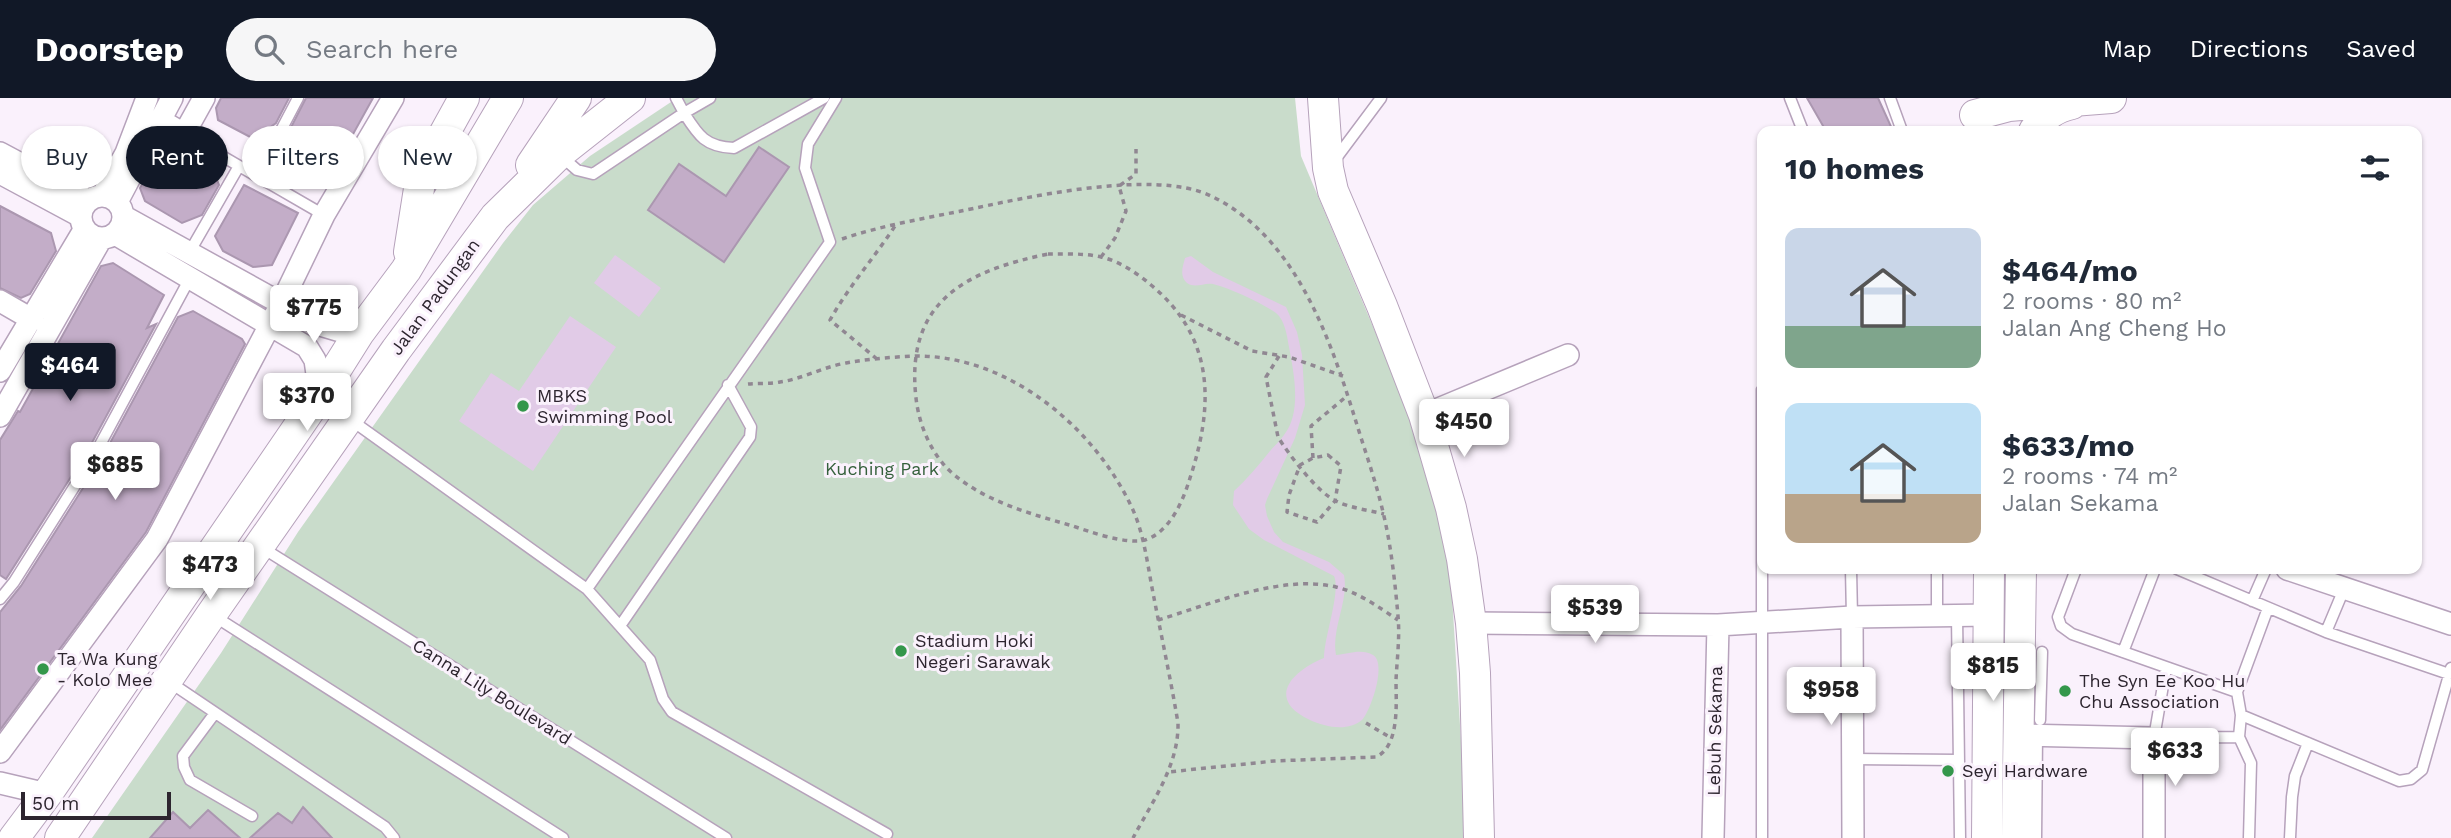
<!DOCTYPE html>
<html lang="en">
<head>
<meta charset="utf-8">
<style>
	body { margin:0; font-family:"Work Sans",sans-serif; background:#f6f6f7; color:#1f2937; height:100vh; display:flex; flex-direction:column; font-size:26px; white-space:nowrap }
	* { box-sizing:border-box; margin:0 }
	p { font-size:23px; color:#747a83 }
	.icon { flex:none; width:38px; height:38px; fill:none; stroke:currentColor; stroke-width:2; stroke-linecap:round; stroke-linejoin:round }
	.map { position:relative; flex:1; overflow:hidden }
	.panel { position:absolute; left:1757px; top:28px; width:665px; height:448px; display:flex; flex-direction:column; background:#fff; border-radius:14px; box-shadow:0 2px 5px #0004 }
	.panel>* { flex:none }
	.top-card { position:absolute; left:21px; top:28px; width:665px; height:63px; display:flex; gap:14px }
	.scale { position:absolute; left:21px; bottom:18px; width:150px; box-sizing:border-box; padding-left:7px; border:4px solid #2d252f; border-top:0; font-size:19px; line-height:24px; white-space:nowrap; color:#2d252f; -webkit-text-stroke:5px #faf1fc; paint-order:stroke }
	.price { position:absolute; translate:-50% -60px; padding:0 16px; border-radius:7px; background:#fff; color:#222; font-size:23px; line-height:46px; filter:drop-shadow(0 2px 4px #0008) }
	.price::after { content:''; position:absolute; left:50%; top:42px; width:21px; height:16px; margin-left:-10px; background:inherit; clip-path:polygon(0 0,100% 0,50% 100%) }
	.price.selected { background:#111827; color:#fff }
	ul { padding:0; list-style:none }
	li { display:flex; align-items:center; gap:21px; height:175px; padding:0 28px }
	li span { display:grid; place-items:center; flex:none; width:196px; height:140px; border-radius:14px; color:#555 }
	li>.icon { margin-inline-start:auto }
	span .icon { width:84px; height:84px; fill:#fffc; stroke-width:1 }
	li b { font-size:30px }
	h2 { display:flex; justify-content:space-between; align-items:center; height:84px; padding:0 28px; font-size:30px }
	.pill { padding:0 24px; border-radius:32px; background:#fff; box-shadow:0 2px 5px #0004; font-size:24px; line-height:63px }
	.pill.selected { background:#111827; color:#fff }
	header { display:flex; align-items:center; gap:42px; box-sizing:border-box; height:98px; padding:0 35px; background:#111827; color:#fff }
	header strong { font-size:33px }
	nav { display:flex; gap:38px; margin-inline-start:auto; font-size:24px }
	.search { width:490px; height:63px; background:#f6f6f7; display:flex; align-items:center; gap:18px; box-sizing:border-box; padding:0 24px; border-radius:38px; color:#747a83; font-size:26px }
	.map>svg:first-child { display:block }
	.green { fill:#c9dccb }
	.water { fill:#e1cbe7 }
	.building { fill:#c3adc8; stroke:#ab97b0; stroke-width:2 }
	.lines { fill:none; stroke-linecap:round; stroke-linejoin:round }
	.lane-casing { stroke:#b6a2bb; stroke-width:13 }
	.street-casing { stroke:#b6a2bb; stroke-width:24 }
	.secondary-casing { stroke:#b6a2bb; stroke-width:32 }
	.path { stroke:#908792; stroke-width:3.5; stroke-dasharray:5 5; stroke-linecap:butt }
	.lane { stroke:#fff; stroke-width:10 }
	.street { stroke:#fff; stroke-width:21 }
	.secondary { stroke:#fff; stroke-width:30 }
	.poi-dot { fill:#34974b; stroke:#faf1fc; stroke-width:2.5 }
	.labels { text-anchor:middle; stroke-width:6; stroke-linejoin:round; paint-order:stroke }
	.street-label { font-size:18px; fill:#2d252f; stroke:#faf1fc }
	.poi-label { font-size:18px; fill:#2d252f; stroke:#faf1fc; text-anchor:start }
	.park-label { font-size:18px; fill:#35603c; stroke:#faf1fc }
</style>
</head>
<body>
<header>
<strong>Doorstep</strong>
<div class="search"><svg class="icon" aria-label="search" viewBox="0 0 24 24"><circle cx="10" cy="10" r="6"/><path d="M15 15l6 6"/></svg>Search here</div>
<nav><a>Map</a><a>Directions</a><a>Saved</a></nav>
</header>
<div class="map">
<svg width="2451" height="740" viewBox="0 0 2451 740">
	<rect width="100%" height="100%" fill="#faf1fc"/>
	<path class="green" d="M677 0H1295L1301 58 1420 340 1450 466 1467 740H92L221 555 298 434 503 145 533 107 590 58Z"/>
	<path class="water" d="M615 157 661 190 639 219 594 185Z
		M1191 158 1213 174 1286 209 1297 234 1302 257 1305 307 1295 340 1267 401 1265 407 1267 418 1274 434 1283 444 1329 464 1344 477C1349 504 1331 530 1336 557 1347 556 1362 550 1373 557 1387 565 1371 612 1362 622 1348 634 1325 629 1310 622 1265 601 1292 573 1324 560 1324 539 1341 494 1334 478L1264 442 1249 431 1233 407 1234 393C1248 380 1258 368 1270 353 1274 348 1280 343 1284 337 1302 314 1294 276 1289 249 1287 238 1285 222 1276 215 1260 204 1232 191 1213 186 1204 184 1196 191 1187 185 1179 178 1183 168 1185 160Z
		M570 218 616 249 533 373 459 323 491 275 519 293Z"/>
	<path class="building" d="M221 0H289L276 25 254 41 218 22 216 10Z
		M306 0H373L326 85 282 60V47Z
		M1807 0H1878L1893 33H1826Z
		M759 49 789 69 724 164 648 112 679 66 726 98Z
		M163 50 179 51 213 72 219 87 202 117 182 125 145 103 140 90Z
		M244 87 298 115 272 167 253 169 223 153 215 138Z
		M0 108 51 135 56 153 30 196 21 200 0 190Z
		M113 165 164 197 147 230 156 226 88 352 6 481 0 477V342L18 313 20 314 101 168Z
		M193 213 242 241 245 246 146 434 0 632V514L21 488 102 360 178 219Z
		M303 709 332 740H250L278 715 292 725Z
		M208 712 240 740H150L173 714 190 730Z"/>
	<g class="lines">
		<g class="lane-casing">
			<path id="lane" d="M676 0 684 15 710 0
				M1790 0 1803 33
				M1890 0 1902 33
				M184 36 324 117
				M561 58 577 72 593 76 684 15C698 37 705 49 734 50L824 0
				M1334 63 1381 0
				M257 78 298 0
				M189 155 239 68
				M351 322 587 491 650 562 663 601 672 614 887 736
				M261 449 726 740
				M1851 471 1852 519
				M1937 471V518
				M2076 471 2058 519 2061 528 2072 536 2237 594
				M2177 471 2326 534 2449 576
				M587 491 830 144 805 70 808 46 836 0
				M0 501 14 484 95 356 190 180
				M2252 503 2266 471
				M214 518 563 740
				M1957 518 1960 740
				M620 528 750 339 751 329 728 287
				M2326 534 2344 491
				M2123 554 2155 471
				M2166 570 2154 640 2239 639
				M168 583 385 729 394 740
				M215 615 183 658 184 669 190 682 252 718
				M2241 617 2399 683 2411 681 2422 672 2451 570
				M2040 622 2042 554
				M1852 661 1958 662
				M1762 740V292
				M2036 740 2037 637
				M2249 740 2251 665 2239 639 2241 617 2237 594 2268 510
				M2290 740 2292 699 2295 678 2308 645"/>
		</g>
		<g class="street-casing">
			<path id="street" d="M160 22 184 36 204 0
				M0 55 88 102
				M0 75 80 118
				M81 119a21 21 0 1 1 42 0a21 21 0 1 1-42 0Z
				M102 98 126 55 147 0
				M117 104 172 0
				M123 118 320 227 347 235H359
				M115 136 307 249 315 262 320 297
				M0 203 33 222
				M0 273 84 132
				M1424 317 1568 257
				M0 318 101 141
				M2287 471 2451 526
				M1852 519 1853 740
				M1471 525 1718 527 1852 519 1990 517
				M2019 637 2154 640V740
				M0 654 157 441 281 206 324 117 393 0
				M0 685 47 696
				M1713 740 1718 527"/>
		</g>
		<g class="secondary-casing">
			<path id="secondary" d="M1323 0 1328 70 1333 93 1382 208 1424 317 1451 410 1462 461 1471 525 1475 575 1479 740
				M1975 17 2009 8 2111 0
				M2034 33C2044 18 2054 10 2072 6
				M531 67 576 0
				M409 154 421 78 464 0
				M14 740 47 696 320 297 359 235 406 172 508 0
				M60 740 211 517 396 252 495 119 559 56 630 0
				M1987 740 1989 471
				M2017 740 2021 471"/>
		</g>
		<path class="path" d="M842 141C880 128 921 121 961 113 1024 100 1153 70 1211 98 1297 139 1331 243 1357 327 1366 356 1376 384 1383 414 1391 447 1395 484 1398 518 1400 539 1397 561 1396 582 1396 605 1400 648 1376 659L1274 663 1168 674
			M1048 156C1065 156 1084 155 1101 159 1119 163 1137 175 1151 187 1215 240 1214 307 1190 380 1183 403 1170 434 1145 442 1128 447 1090 434 1073 428 1031 416 986 404 952 375 931 356 919 327 916 300 905 204 965 173 1048 156Z
			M1101 159 1115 140 1126 113 1119 88 1136 76V51
			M1181 217 1252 253 1289 259 1343 278
			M1279 258 1266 279 1278 339C1289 357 1318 395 1336 403 1350 410 1368 412 1384 416
			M877 261 830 222C849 188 874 160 895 128
			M748 286C758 285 770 286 780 284 802 281 823 269 846 265 868 261 892 259 915 258 1008 257 1095 329 1133 412 1145 439 1148 471 1154 500 1162 541 1171 583 1178 625 1179 667 1152 704 1133 740
			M1328 357 1341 368 1335 403 1317 424 1287 414 1289 397 1300 367 1313 360Z
			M1313 360 1311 328 1347 298
			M1158 522C1211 506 1282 476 1336 489 1358 494 1380 510 1398 522
			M1366 625 1391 640"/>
		<use href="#lane" class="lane"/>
		<use href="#street" class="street"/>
		<use href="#secondary" class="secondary"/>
	</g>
	<g class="poi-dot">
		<circle cx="523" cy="308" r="7"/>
		<circle cx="901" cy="553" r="7"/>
		<circle cx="43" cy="571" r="7"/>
		<circle cx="2065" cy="593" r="7"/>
		<circle cx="1948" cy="673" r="7"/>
	</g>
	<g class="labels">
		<g class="street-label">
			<text transform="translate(435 199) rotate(-54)" y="6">Jalan Padungan</text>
			<text transform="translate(492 594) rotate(32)" y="6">Canna Lily Boulevard</text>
			<text transform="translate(1715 633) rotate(-89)" y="6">Lebuh Sekama</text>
		</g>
		<g class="poi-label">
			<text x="537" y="304">MBKS<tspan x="537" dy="21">Swimming Pool</tspan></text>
			<text x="915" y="549">Stadium Hoki<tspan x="915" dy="21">Negeri Sarawak</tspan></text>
			<text x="57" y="567">Ta Wa Kung<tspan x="57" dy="21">- Kolo Mee</tspan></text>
			<text x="2079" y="589">The Syn Ee Koo Hu<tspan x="2079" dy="21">Chu Association</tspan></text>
			<text x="1962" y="679">Seyi Hardware</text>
		</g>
		<g class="park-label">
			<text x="882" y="377">Kuching Park</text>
		</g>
	</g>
</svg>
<div class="scale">50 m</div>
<b class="price" style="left:314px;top:247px">$775</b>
<b class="price selected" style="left:70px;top:305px">$464</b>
<b class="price" style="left:307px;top:335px">$370</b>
<b class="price" style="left:1464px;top:361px">$450</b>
<b class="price" style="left:115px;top:404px">$685</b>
<b class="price" style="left:210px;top:504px">$473</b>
<b class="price" style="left:1595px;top:547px">$539</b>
<b class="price" style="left:1993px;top:605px">$815</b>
<b class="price" style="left:1831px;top:629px">$958</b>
<b class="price" style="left:2175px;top:690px">$633</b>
<div class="top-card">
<a class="pill">Buy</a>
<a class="pill selected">Rent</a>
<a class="pill">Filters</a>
<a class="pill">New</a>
</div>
<section class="panel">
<h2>10 homes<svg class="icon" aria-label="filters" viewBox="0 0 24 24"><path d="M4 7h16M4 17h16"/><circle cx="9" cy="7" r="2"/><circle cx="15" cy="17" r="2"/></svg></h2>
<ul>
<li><span style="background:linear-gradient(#c9d6e8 70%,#7fa58c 0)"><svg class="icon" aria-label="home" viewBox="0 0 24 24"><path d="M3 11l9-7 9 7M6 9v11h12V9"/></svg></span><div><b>$464/mo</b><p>2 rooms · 80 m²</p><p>Jalan Ang Cheng Ho</p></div></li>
<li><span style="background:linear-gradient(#bfe0f5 65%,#b9a48a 0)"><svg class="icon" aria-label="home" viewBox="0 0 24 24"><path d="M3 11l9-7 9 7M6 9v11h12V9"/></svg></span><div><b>$633/mo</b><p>2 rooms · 74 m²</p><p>Jalan Sekama</p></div></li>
</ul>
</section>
</div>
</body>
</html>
